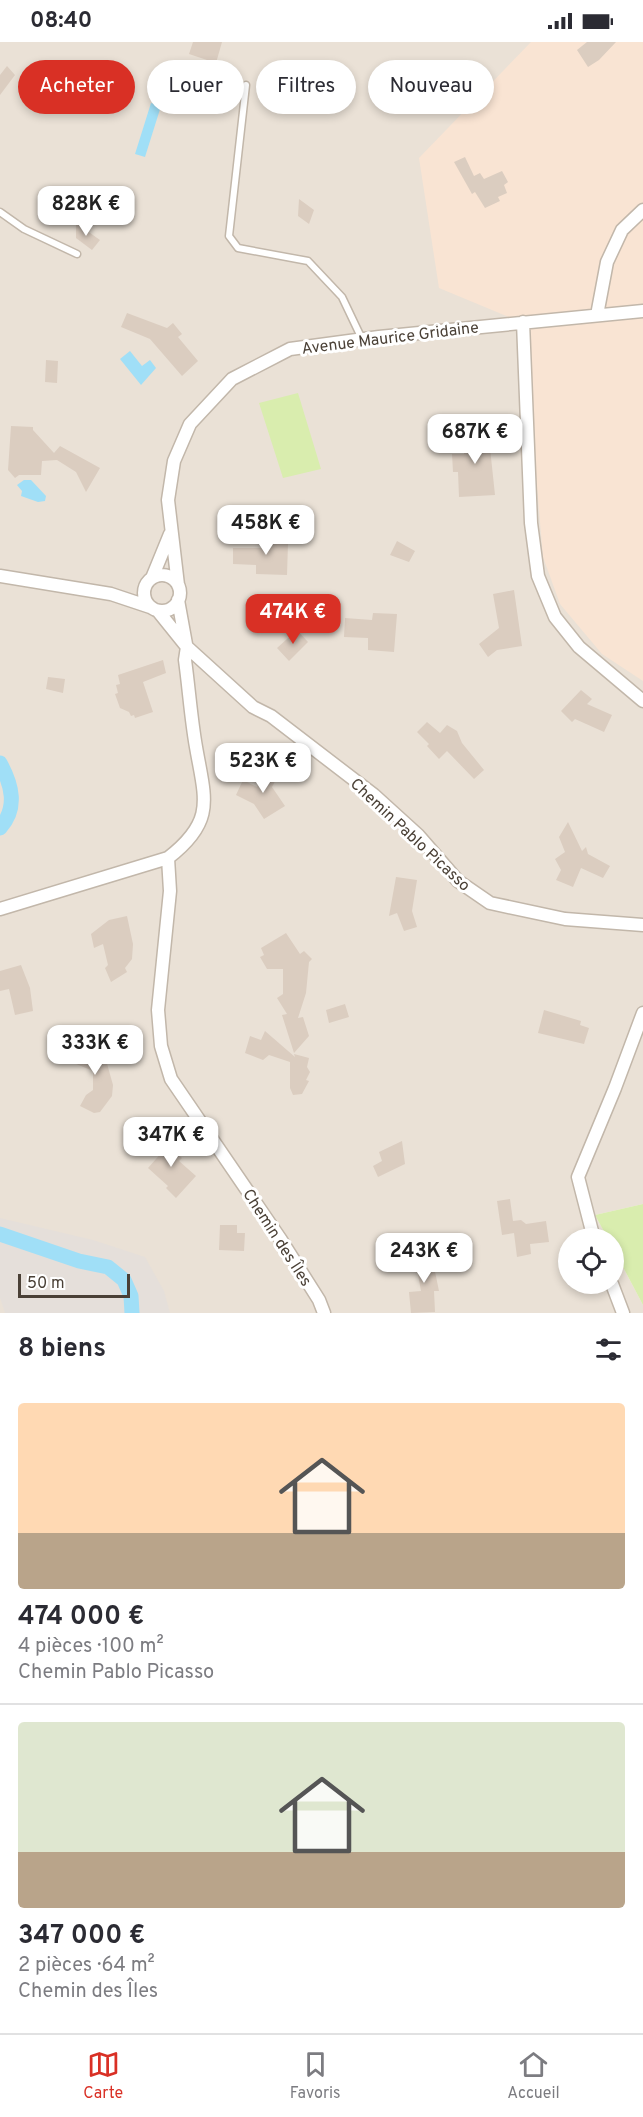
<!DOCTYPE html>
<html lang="fr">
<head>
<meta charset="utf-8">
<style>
	body { margin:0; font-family:Overpass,sans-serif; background:#f7f7f7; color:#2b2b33; height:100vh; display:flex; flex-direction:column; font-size:22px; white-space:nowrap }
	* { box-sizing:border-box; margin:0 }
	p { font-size:20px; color:#7c7c81 }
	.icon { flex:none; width:33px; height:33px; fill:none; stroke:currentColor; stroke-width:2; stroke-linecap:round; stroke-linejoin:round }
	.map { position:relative; height:1271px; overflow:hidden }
	.details { display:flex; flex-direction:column; background:#fff; flex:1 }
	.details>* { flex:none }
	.guide { position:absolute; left:18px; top:18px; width:608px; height:54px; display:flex; gap:12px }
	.controls { position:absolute; left:558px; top:1186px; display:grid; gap:12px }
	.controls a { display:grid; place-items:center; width:66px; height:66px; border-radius:50%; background:#fff; box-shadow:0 3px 9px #0003; font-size:30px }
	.scale { position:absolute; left:18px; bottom:15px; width:112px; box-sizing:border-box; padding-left:6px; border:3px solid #4a4036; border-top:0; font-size:16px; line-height:21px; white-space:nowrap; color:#4a4036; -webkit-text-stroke:4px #fff; paint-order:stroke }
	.price { position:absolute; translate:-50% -51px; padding:0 14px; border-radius:12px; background:#fff; color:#222; font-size:20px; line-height:39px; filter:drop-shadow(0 2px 3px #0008) }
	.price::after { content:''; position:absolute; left:50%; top:36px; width:18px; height:14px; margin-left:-9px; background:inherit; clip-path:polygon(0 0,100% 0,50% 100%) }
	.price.on { background:#d93025; color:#fff }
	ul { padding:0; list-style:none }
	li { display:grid; align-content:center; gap:12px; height:318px; padding:0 18px }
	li+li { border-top:2px solid #e1e1e2 }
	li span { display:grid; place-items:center; height:186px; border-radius:6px; color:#555 }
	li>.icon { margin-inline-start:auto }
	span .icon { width:108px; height:108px; fill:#fffc; stroke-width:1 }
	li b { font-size:26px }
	h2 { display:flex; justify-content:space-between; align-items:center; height:72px; padding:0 18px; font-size:26px }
	.pill { padding:0 21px; border-radius:27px; background:#fff; box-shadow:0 3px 9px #0003; font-size:21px; line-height:54px }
	.pill.on { background:#d93025; color:#fff }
	.status { display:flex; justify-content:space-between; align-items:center; height:42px; padding:0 30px; background:#fff; direction:ltr }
	.status svg { height:16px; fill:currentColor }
	.tab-bar { display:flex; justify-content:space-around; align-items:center; height:84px; border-top:2px solid #e1e1e2; background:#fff; font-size:16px; color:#7c7c81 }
	.tab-bar a { display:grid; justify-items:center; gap:3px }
	.tab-bar .on { color:#d93025 }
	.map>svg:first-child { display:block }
	.residential { fill:#eae1d6 }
	.commercial { fill:#f9e4d3 }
	.industrial { fill:#e5dfda }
	.green { fill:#d9edae }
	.water { fill:#a0dff7 }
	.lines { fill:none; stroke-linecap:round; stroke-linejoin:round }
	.canal { stroke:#a0dff7; stroke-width:15 }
	.building { fill:#dbcdc0 }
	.lane-casing { stroke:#c2b7aa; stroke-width:9 }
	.street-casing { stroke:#c2b7aa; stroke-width:15 }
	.lane { stroke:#fff; stroke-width:6 }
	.street { stroke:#fff; stroke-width:12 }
	.labels { text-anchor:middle; stroke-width:6; stroke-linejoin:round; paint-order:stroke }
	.street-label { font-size:16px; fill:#4a4036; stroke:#fff }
</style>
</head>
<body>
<div class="status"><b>08:40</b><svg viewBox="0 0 49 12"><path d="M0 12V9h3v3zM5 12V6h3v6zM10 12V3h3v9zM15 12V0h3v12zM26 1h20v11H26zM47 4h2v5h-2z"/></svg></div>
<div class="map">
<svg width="643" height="1271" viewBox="0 0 643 1271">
	<rect width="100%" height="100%" fill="#f6f0e9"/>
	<path class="residential" d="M0 0H643V1162L595 1173 608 1197H568V1242H614V1208L643 1263V1271H0Z"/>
	<path class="commercial" d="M531 0H643V639L602 612 560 562 543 515 523 281 439 246 419 116Z"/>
	<path class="industrial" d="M0 1176 93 1198 145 1215 164 1249 170 1271H5L0 1256Z"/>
	<path class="green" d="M298 351 321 427 283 436 259 361Z
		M643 1162V1263L614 1208V1197H608L595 1173Z"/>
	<path class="water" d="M151 61 161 64 145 115 135 112Z
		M130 309 142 324 150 318 156 326 141 343 120 317Z
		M24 438H31L46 454 45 459 38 460 21 454 22 449 17 443Z"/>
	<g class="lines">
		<path class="canal" d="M0 721C12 743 18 766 0 786
			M0 1192 79 1219 108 1225 124 1238 131 1254 132 1271"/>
	</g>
	<path class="building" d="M193 0H222L216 21 189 12Z
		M587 0H616L599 18 588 25 577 8Z
		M7 24 15 33 0 53V33Z
		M465 115 474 134 480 131 484 137 502 129 508 140 504 143 507 151 498 155 500 159 485 166 475 150 472 152 454 120Z
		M299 157 314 168 309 182 298 174Z
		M76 181 100 198 92 208 76 196Z
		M127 271 167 286 173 281 182 292 178 295 198 319 182 334 150 297 121 285Z
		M46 318 58 319 57 341 45 340Z
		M11 384 33 385V388L54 411 60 404 100 426 86 450 76 430 57 418 42 419 41 433H19L15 436 8 428Z
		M488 387 495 453 459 455 458 430H453L452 412H464L463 389Z
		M272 485 283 487V501H288L287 533 256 532V523L233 522V506H267Z
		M397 499 415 509 409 520 390 513Z
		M514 548 522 604 497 608 488 615 479 602 499 586 493 552Z
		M373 571 397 572 394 610 368 608V596L344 595 345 576 372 578Z
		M297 588 308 600 289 619 277 606Z
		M163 618 166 631 143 640 153 670 135 676 134 673 131 674 129 670 120 666 115 652 118 651 116 643 120 642 118 633Z
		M48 635 65 637 63 651 46 647Z
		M581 648 592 657 587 662 612 673 604 690 575 677 572 680 561 669Z
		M427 680 440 691 447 683 457 689 462 701 484 728 474 737 447 709 439 717 427 704 429 702 417 690Z
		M267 726 279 732 272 745 285 764 264 777 254 762 236 753 243 738 257 745Z
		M568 780 582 809 586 805 588 812 610 824 603 836 581 826 573 845 556 838 561 828 555 817 565 810 559 795Z
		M396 835 417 838 412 869 417 885 404 889 397 871 389 874Z
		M127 874 133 902 132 917 125 926 127 930 111 940 105 926 108 923 103 902 94 906 91 892 109 878Z
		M286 891 300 912 304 909 312 917 309 920 306 951 298 976 303 975 309 994 294 1011 282 973 287 972 277 956 283 952V927H267L260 915 264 913 261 906Z
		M21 923 30 946 33 969 15 973 9 947 0 949V929Z
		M345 962 349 975 329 981 326 968Z
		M544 968 581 979 580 983 589 986 584 1002 538 991Z
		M265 989 295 1015 294 1012 309 1016 307 1025 310 1030 306 1038 309 1039 302 1052 293 1053 290 1046V1020L269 1013 263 1018 245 1011 250 994 261 998Z
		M89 1002 106 1008 109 1018H106L113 1043 112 1054 100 1070 94 1071 80 1064 86 1053 93 1048V1029L69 1019 72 1006 79 1008Z
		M163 1092 172 1101 169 1105 182 1116 179 1119 196 1134 176 1156 166 1146 168 1144 148 1126 163 1109 155 1102Z
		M402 1099 405 1122 378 1135 373 1124 382 1119 379 1110Z
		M510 1157 513 1179 521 1178 526 1182 546 1179 549 1200 530 1202 531 1212 517 1215 514 1191 502 1193 497 1159Z
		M220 1183H237V1191H245L244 1209 219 1208Z
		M431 1210 439 1249H434L435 1270 411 1271 409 1250 421 1249 417 1227 408 1220 413 1213Z"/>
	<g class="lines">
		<g class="lane-casing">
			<path id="lane" d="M246 43 229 194 238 206 308 219 342 255 362 297
				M0 170 24 187 77 212"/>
		</g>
		<g class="street-casing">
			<path id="street" d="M597 273 607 220 622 188 643 168
				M523 280 531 481 538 534 555 575 579 605 643 659
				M144 551a18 18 0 1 1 36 0a18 18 0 1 1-36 0Z
				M0 534 111 552 150 565
				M152 536 170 492
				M178 543 168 458 174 419 190 382 232 337 290 307 379 295 643 269
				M178 558 186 602
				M158 569 187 605 253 665 271 674 374 753 418 793 458 839 490 861 565 877 643 883
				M168 816 170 849 158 968 161 1004 171 1037 281 1198 319 1258 324 1271
				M0 867 168 816C216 779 205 757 196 705 191 677 189 647 185 618L187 605
				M594 1197 578 1135 615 1046 643 971
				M612 1242 623 1271"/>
		</g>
		<use href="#lane" class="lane"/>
		<use href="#street" class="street"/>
	</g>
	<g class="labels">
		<g class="street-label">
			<text transform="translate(390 295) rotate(-7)" y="6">Avenue Maurice Gridaine</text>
			<text transform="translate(411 792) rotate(43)" y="6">Chemin Pablo Picasso</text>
			<text transform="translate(278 1195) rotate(57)" y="6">Chemin des Îles</text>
		</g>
	</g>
</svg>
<div class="controls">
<a><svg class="icon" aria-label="locate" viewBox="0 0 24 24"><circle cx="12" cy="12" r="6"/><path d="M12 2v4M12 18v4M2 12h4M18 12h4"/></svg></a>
</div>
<div class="scale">50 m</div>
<b class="price" style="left:86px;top:195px">828K €</b>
<b class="price" style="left:475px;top:423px">687K €</b>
<b class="price" style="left:266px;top:514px">458K €</b>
<b class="price on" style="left:293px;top:603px">474K €</b>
<b class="price" style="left:263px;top:752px">523K €</b>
<b class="price" style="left:95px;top:1034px">333K €</b>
<b class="price" style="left:171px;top:1126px">347K €</b>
<b class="price" style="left:424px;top:1242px">243K €</b>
<div class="guide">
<a class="pill on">Acheter</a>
<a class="pill">Louer</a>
<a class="pill">Filtres</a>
<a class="pill">Nouveau</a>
</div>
</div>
<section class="details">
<h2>8 biens<svg class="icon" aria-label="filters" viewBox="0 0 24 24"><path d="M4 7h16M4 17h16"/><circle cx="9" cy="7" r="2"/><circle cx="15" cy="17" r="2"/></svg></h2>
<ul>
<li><span style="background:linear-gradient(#ffd9b3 70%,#b9a48a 0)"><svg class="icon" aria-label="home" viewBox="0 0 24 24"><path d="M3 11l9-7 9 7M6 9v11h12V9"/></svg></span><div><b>474 000 €</b><p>4 pièces · 100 m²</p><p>Chemin Pablo Picasso</p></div></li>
<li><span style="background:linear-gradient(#dfe7d0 70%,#b9a48a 0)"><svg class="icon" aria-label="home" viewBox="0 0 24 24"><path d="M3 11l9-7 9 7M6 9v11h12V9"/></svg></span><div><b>347 000 €</b><p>2 pièces · 64 m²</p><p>Chemin des Îles</p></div></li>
</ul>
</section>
<nav class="tab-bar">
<a class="on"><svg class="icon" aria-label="map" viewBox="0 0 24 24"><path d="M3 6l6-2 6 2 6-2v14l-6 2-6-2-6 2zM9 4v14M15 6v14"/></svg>Carte</a>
<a><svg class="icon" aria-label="saved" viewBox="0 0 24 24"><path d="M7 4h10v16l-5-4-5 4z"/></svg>Favoris</a>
<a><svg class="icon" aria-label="home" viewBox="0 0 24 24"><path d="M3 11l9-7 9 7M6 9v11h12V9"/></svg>Accueil</a>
</nav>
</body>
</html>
